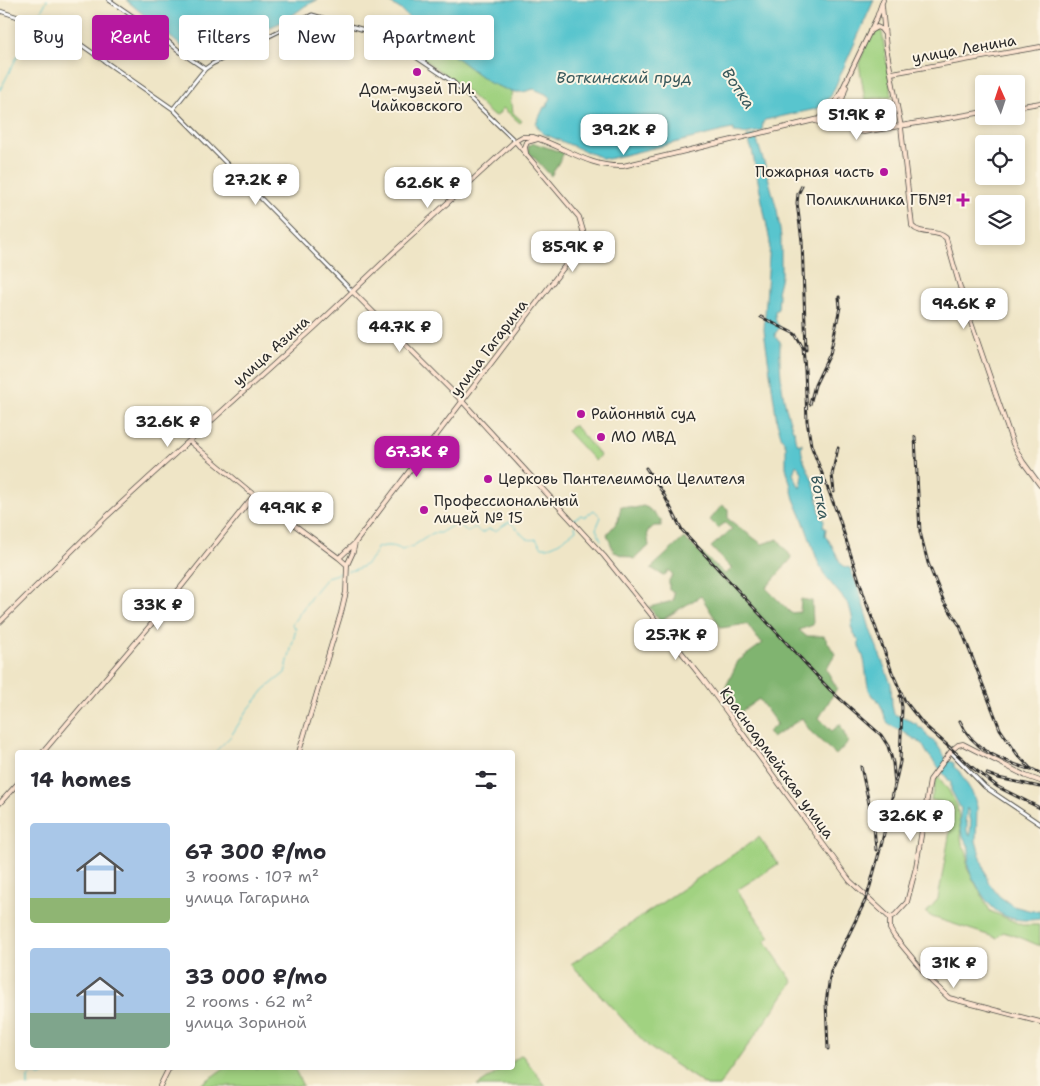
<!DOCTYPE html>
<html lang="en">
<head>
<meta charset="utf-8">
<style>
	body { margin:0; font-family:"Shantell Sans",sans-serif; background:#f7f7f7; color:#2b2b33; height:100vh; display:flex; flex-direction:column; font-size:19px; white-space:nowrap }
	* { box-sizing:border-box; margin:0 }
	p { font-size:16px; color:#7c7c81 }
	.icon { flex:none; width:28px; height:28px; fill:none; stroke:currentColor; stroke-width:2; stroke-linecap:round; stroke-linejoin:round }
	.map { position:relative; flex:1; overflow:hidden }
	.sheet { position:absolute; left:15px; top:750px; width:500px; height:320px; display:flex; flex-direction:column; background:#fff; border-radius:5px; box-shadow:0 2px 8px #0003 }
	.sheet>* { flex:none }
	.top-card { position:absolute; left:15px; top:15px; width:500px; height:45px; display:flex; gap:10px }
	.needle { width:32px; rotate:357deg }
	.fabs { position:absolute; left:975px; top:75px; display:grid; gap:10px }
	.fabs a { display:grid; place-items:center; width:50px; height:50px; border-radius:5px; background:#fff; box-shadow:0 2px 8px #0003; font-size:25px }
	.price { position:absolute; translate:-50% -42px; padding:0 11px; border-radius:10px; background:#fff; color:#222; font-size:16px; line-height:32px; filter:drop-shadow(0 1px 2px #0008) }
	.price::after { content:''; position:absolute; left:50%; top:30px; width:15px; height:11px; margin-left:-8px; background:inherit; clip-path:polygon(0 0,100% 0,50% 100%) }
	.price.current { background:#b5179e; color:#fff }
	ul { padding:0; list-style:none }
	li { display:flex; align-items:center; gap:15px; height:125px; padding:0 15px }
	li span { display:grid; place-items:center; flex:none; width:140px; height:100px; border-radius:5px; color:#555 }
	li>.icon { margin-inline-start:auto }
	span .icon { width:60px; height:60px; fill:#fffc; stroke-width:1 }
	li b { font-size:21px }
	h2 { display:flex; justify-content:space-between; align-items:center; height:60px; padding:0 15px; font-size:21px }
	.pill { padding:0 18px; border-radius:5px; background:#fff; box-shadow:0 2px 8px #0003; font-size:18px; line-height:45px }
	.pill.current { background:#b5179e; color:#fff }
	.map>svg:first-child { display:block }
	.green { fill:#a1d281; stroke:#667e56 }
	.forest { fill:#80b46f; stroke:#56704d }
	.water { fill:#58c5ce; stroke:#42787c; fill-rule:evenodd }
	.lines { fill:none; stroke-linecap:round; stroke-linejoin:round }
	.stream { stroke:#58c5ce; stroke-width:1 }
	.tertiary-casing { stroke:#484742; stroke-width:5 }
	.secondary-casing { stroke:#484742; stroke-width:5.5 }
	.tertiary { stroke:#fff; stroke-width:3 }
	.secondary { stroke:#fde4d0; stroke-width:4 }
	.rail-casing { stroke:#2b2b2b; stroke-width:3 }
	.rail { stroke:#fcf5e5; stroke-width:1; stroke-dasharray:4; stroke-linecap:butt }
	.poi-dot { fill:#b5179e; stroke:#fcf5e5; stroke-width:2 }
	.labels { text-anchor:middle; stroke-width:4; stroke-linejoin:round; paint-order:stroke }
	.street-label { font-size:15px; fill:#2b2b2b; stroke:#fcf5e5 }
	.poi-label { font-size:15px; fill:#2b2b2b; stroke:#fcf5e5; text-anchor:start }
	.water-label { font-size:16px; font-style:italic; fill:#38595c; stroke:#fcf5e5 }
</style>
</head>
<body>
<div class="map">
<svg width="1040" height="1086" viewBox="0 0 1040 1086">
	<rect width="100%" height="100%" fill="#fcf5e5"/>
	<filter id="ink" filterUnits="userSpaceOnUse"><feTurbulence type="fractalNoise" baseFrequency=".02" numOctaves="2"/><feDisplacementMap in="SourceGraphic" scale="10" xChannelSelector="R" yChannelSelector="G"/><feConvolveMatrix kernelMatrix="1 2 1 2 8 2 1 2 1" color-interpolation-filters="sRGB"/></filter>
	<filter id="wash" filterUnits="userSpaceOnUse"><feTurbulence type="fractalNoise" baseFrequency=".0096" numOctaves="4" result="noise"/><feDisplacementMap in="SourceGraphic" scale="20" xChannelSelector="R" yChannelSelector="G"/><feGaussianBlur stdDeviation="1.12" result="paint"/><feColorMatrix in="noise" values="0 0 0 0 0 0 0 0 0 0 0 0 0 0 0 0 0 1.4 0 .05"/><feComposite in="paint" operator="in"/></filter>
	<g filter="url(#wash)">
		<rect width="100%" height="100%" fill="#efe5c6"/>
		<path class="green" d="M416 26 426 35 490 83 513 92 510 102 512 104 513 113 522 121 520 123 503 108 497 116 492 115 460 85 403 45Z
			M878 28 882 32 892 96 865 100 859 63 872 31Z
			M573 426H575L600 455 595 461 567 431Z
			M937 775 949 791 957 806 962 844 967 853V868L990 911 1022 925H1040V946L1019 937 1003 932 997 938 932 917 926 913 938 899 954 808 951 804 931 800Z
			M759 837 778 864 737 890 770 937 765 941 793 982 719 1086H707L649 1047 571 964Z
			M522 1055 546 1086H477L504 1068H512L513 1061Z
			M224 1068H294L303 1086H199Z"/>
		<path class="forest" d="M534 143 564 153 551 176 528 151V146Z
			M722 505 728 509V519L762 544 778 539 792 558 766 588 791 613 800 612 801 599 812 601 813 625 799 630 806 636H824L835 654 826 669 837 688 819 718 832 731 840 724 848 742 836 755 810 731 802 718 772 738 768 732 777 724 759 699 739 713 723 693 738 661 763 643 757 638 747 624 721 628 701 596 660 621 649 607 673 601 674 592 669 590V580L673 575 669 570 664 576 651 568 684 538 725 574 732 569 711 547 732 529 725 523 718 528 710 520Z
			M621 506 634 508 643 506 648 508 661 520V526H654L647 532 649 546 634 559 614 552 607 534 618 521Z"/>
		<path class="water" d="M126 0H317L305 6 286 20 222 49 202 52 186 50Z
			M385 0H874L831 96 816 109 765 120 763 122 762 131 744 134 743 133 734 132V129L727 130 608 159 602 158 544 134 539 129 536 124 544 107H546L551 98 548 95 534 89 523 92H513L490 83 426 35 400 9Z
			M755 135 764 162 777 210 781 237V276L777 292 779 295 778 309 775 311C775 317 775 323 780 327L775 334 776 338 780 341C779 371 782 402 793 430H794L795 439 799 445 802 443C799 455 808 469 813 481 817 492 818 504 821 516L824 521 823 527 826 528 825 536C829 540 832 545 834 550 840 559 838 566 850 568L859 590 870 629 891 684 892 705 894 714 917 724 919 728H922L930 739 936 743 947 760 954 763V767L959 771 973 794 977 807 976 841 988 882 999 896 1013 906 1032 911 1040 910V919C1011 923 995 916 980 891 976 883 971 876 968 867 967 860 970 855 969 849 969 845 966 842 964 838 959 829 959 819 961 809L951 790V783L927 753 922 744 905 733 888 724C883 714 882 701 872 696 865 684 867 669 863 656 861 651 858 647 859 641L853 633 851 626 853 620 849 605 825 576 818 562 803 520 794 499 786 467V446L781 436 777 422 764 330 770 242 752 150 747 137ZM796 465C805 473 803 479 800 488L793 474ZM967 808 969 813V819L971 820 970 836 967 831V821L965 823Z"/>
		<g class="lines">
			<path class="stream" d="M37 19 47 0
				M0 90 35 22
				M575 522 574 519 581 515 585 517 594 510 601 517 596 529 601 540
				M348 571C363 569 371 562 377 548 385 545 395 545 402 550L413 546 433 533H440L455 524 462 527 468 532 475 527 481 533 489 529 495 531 509 522C520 528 523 543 536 539L542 547C554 549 567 536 576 530L575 526
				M215 752 231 736 247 711 265 689 285 673 296 629 292 624 316 590 327 577 344 572
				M28 1086V1077L35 1073 39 1076 43 1075 49 1068"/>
		</g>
	</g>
	<g filter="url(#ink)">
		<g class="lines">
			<g class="tertiary-casing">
				<path id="tertiary" d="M109 0 160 35 183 54 205 69
					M0 11 30 21 39 20 50 23 173 109 352 291
					M173 109 205 69 212 64 312 15 375 33 404 49 453 82 515 141
					M951 752 985 787 1040 824"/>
			</g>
			<g class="secondary-casing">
				<path id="secondary" d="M882 5 886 47 901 127 912 226C921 236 937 229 946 238L966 308 1013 444 1023 462 1040 485
					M870 31 877 27 881 29 884 33
					M892 73 1040 47
					M1016 107 1040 103
					M815 121 856 131 864 132 984 112
					M834 126 846 87
					M526 153 525 147 527 142 538 139
					M352 291 462 401 604 556 703 679 850 881 890 918
					M189 441 254 495 339 558
					M355 543 353 552 347 565 339 558 355 543 373 519 580 246 584 234 579 217 515 141
					M0 622 105 518 189 441 314 328 396 250 515 141 522 137H533C563 146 590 168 623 166L819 119 831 108 837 100 877 17 883 0
					M43 752 154 621 254 495
					M299 752 341 613 346 592 347 565
					M0 803 18 783
					M890 918 895 915 907 902 916 867 930 780 952 750 958 745 963 744 1026 776 1040 781
					M890 918V929L894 936 932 982 949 998 1040 1022
					M160 1086 169 1068"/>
			</g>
			<use href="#tertiary" class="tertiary"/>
			<use href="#secondary" class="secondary"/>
			<g class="rail-casing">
				<path id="rail" d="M802 186 798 194 797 203 802 241 806 350
					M761 317 795 334 803 348 805 370 807 421 811 445 838 515 865 599 892 672 905 701 923 724 973 768 998 787 1040 808
					M810 404 815 385 830 354 840 307 839 297
					M915 437 920 532 928 563 944 602 960 626 1000 729 1017 754 1030 768 1040 773
					M646 468 663 493 682 530 830 690 881 735 888 746 893 763 895 784
					M834 492 832 475 838 448
					M960 721C973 751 1002 760 1031 770
					M861 767 874 826 876 850
					M987 774 998 778 1040 787
					M828 1049 826 1002 831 971 867 897 882 842 900 762 902 707 900 696"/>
			</g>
			<use href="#rail" class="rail"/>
		</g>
	</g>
	<g class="poi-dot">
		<circle cx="417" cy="72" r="5"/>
		<circle cx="884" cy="172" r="5"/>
		<path d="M960.5 192.5h5v5h5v5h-5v5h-5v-5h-5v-5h5z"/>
		<circle cx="581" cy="414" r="5"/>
		<circle cx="601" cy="437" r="5"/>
		<circle cx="488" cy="479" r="5"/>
		<circle cx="424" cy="510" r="5"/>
	</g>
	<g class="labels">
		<g class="street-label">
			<text transform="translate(964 49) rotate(-10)" y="5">улица Ленина</text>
			<text transform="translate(489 348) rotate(-53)" y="5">улица Гагарина</text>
			<text transform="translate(271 351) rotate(-42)" y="5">улица Азина</text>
			<text transform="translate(777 763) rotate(54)" y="5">Красноармейская улица</text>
		</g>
		<g class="poi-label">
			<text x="417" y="94" text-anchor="middle">Дом-музей П.И.<tspan x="417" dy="17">Чайковского</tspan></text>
			<text x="874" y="177" text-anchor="end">Пожарная часть</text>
			<text x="952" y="205" text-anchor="end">Поликлиника ГБ№1</text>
			<text x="591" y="419">Районный суд</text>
			<text x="611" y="442">МО МВД</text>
			<text x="498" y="484">Церковь Пантелеимона Целителя</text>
			<text x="434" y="506">Профессиональный<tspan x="434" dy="17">лицей № 15</tspan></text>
		</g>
		<g class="water-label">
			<text x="624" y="83">Воткинский пруд</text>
			<text transform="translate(739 88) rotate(56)" y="6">Вотка</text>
			<text transform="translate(821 497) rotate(79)" y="6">Вотка</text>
		</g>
	</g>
</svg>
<div class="fabs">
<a><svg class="needle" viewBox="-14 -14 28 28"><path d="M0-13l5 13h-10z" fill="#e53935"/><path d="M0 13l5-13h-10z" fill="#7c7c81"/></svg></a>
<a><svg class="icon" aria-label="locate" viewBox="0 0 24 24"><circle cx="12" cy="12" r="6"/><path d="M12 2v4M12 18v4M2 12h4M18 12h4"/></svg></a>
<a><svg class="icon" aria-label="layers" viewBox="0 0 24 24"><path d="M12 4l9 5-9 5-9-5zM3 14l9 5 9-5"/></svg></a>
</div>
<b class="price" style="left:857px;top:141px">51.9K ₽</b>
<b class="price" style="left:624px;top:156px">39.2K ₽</b>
<b class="price" style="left:256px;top:206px">27.2K ₽</b>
<b class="price" style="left:428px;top:209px">62.6K ₽</b>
<b class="price" style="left:573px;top:273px">85.9K ₽</b>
<b class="price" style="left:964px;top:330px">94.6K ₽</b>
<b class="price" style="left:400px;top:353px">44.7K ₽</b>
<b class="price" style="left:168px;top:448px">32.6K ₽</b>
<b class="price current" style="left:417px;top:478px">67.3K ₽</b>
<b class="price" style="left:291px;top:534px">49.9K ₽</b>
<b class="price" style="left:158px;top:631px">33K ₽</b>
<b class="price" style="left:676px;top:661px">25.7K ₽</b>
<b class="price" style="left:911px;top:842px">32.6K ₽</b>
<b class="price" style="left:954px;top:989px">31K ₽</b>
<div class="top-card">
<a class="pill">Buy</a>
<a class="pill current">Rent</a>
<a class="pill">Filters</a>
<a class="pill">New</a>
<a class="pill">Apartment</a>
</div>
<section class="sheet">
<h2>14 homes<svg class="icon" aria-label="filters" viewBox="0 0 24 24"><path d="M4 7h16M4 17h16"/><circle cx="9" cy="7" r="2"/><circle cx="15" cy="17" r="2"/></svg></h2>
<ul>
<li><span style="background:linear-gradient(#a9c7e8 75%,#8fb573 0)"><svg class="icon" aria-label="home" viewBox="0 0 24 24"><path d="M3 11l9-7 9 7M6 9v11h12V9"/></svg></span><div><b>67 300 ₽/mo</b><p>3 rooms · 107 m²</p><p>улица Гагарина</p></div></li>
<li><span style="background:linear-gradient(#a9c7e8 65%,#7fa58c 0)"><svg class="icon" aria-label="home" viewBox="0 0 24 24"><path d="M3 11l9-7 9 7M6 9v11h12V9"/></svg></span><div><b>33 000 ₽/mo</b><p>2 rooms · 62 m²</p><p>улица Зориной</p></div></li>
</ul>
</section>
</div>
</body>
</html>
